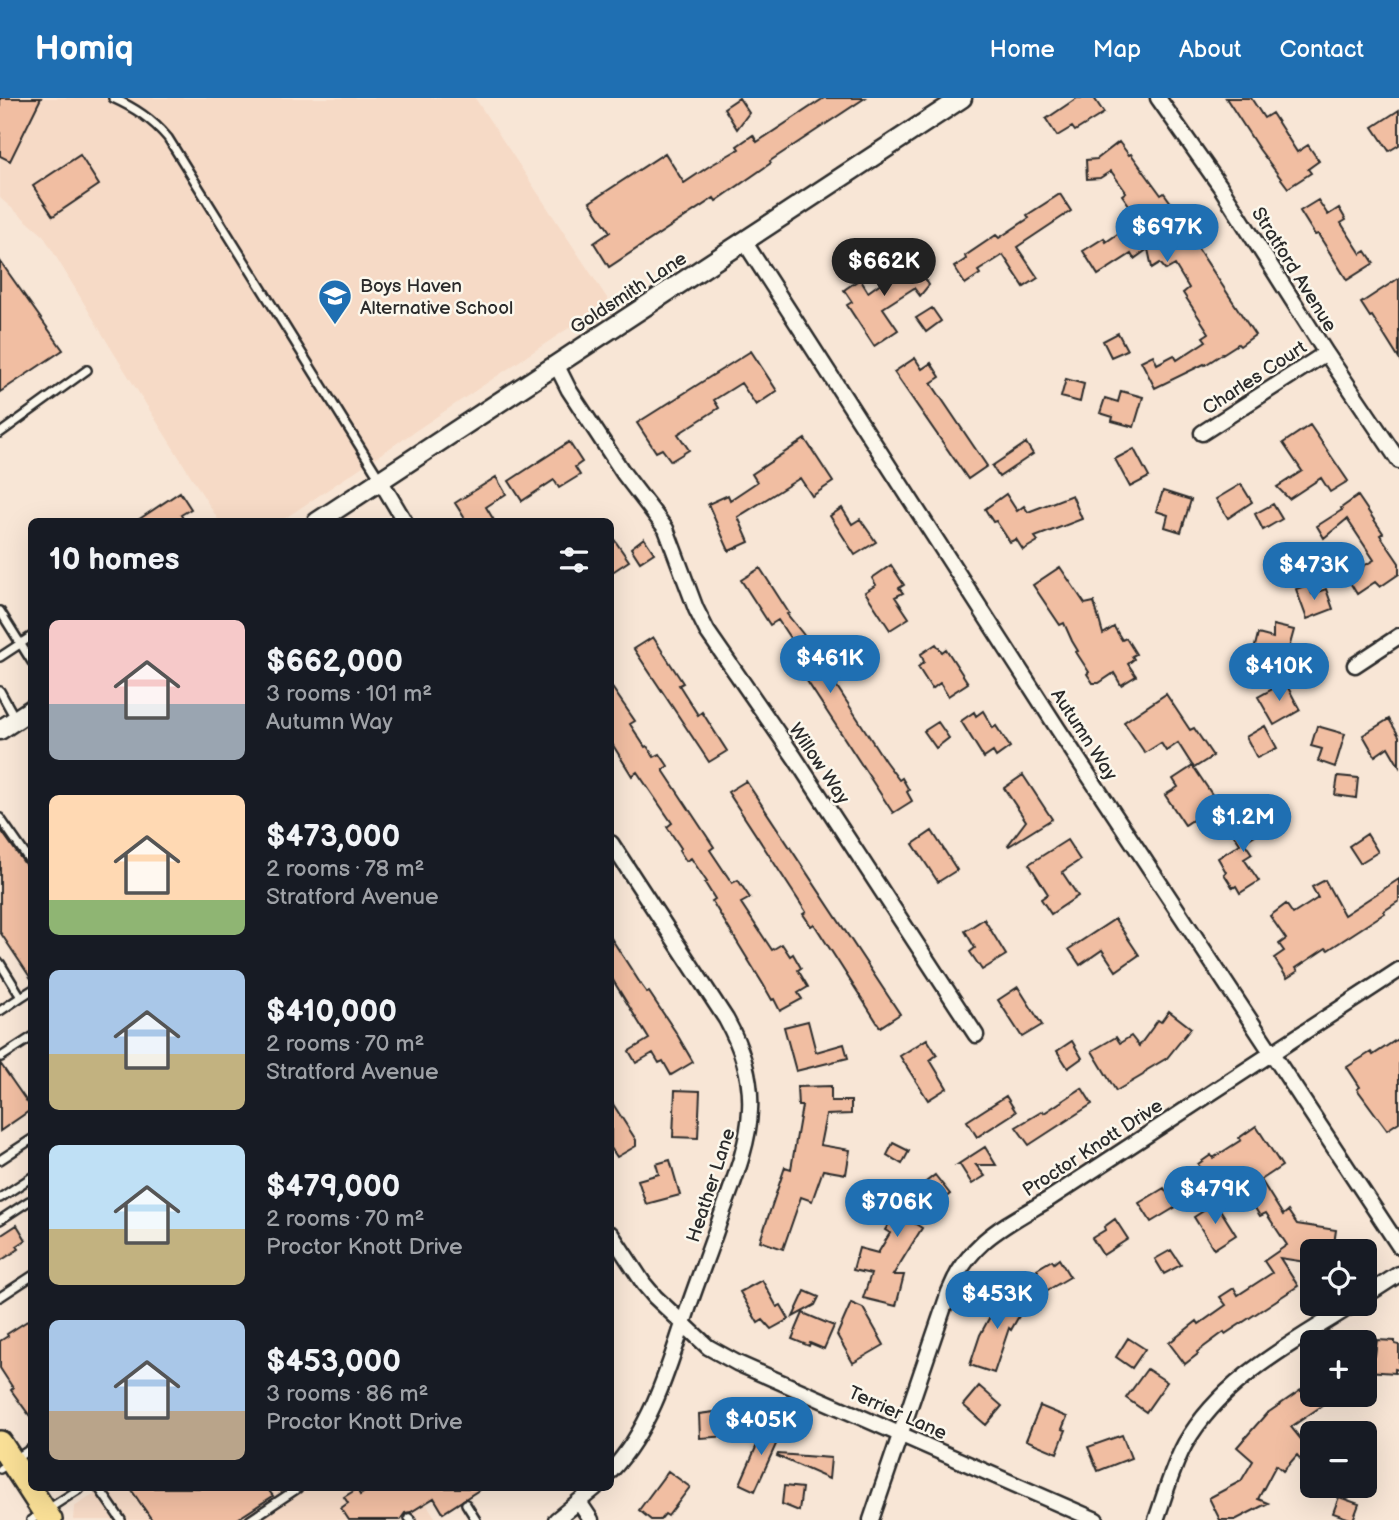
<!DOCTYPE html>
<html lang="en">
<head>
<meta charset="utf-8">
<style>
	body { margin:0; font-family:"Balsamiq Sans",sans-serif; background:#242831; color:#f1f3f6; height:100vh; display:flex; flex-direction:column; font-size:26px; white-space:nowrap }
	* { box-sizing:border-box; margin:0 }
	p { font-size:23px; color:#9ea1a6 }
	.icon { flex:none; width:38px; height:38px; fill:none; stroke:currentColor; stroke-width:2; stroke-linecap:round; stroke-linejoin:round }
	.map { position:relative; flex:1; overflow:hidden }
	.side { position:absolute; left:28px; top:420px; width:586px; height:973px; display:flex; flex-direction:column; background:#171b24; border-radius:10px; box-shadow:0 7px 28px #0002 }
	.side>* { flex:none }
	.tools { position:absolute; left:1300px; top:1141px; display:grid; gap:14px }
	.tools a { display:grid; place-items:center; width:77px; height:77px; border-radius:10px; background:#171b24; box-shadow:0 7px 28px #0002; font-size:35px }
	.price { position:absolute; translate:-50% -60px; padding:0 16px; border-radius:24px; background:#1f6fb2; color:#fff; font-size:23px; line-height:46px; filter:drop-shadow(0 2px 4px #0008) }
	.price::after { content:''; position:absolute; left:50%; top:42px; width:21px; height:16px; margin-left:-10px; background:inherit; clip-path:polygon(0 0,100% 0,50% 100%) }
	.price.selected { background:#222; color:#fff }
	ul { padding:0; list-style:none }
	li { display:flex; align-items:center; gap:21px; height:175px; padding:0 21px }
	li span { display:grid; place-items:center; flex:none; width:196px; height:140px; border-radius:10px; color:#555 }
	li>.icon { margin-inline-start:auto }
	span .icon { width:84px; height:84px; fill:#fffc; stroke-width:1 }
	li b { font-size:30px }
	h2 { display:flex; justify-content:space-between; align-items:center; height:84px; padding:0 21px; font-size:30px }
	header { display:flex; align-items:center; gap:42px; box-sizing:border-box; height:98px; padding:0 35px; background:#1f6fb2; color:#fff }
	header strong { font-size:33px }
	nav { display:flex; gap:38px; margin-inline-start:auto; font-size:24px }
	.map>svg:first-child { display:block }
	.built { fill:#f6dac6 }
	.building { fill:#f1bea2; stroke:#2b2b2b; stroke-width:2 }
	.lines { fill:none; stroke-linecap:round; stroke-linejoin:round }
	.service-casing { stroke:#2b2b2b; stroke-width:12 }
	.minor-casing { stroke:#2b2b2b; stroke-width:19 }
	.tertiary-casing { stroke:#2b2b2b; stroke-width:23 }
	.primary-casing { stroke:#2b2b2b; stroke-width:28 }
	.service { stroke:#fbf7ec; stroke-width:7 }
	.minor { stroke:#fbf7ec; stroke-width:14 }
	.tertiary { stroke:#fbf7ec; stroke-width:18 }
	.primary { stroke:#f9df96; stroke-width:23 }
	.labels { text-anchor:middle; stroke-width:5; stroke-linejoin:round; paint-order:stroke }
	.street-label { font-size:19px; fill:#2b2b2b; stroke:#fbf7ec }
	.poi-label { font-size:19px; fill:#2b2b2b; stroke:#fbf7ec; text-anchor:start }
</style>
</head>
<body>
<header>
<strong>Homiq</strong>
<nav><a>Home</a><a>Map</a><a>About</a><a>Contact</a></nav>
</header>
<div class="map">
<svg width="1399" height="1422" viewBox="0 0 1399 1422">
	<rect width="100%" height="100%" fill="#f8e6d6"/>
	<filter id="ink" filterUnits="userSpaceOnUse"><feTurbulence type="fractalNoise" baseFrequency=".0143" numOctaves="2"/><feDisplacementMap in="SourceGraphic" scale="14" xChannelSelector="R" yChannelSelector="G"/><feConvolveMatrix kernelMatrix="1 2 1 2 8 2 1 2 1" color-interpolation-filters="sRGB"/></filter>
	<g filter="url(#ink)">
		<path class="built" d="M0 0H475L609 203 281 423H219L112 252 43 137 0 100Z
			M104 1390H416L437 1422H73L74 1409Z"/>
		<path class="building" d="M0 0H41L10 63 0 58Z
			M739 0 749 15 737 31 724 10Z
			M824 0H865L770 63 771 65 716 103 714 100 609 169 594 145 610 134 590 104 665 55 684 85 708 69 739 51 737 48 753 37 757 44Z
			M1077 0H1094L1104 15 1075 33 1072 29 1057 38 1046 21Z
			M1226 0H1251L1264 20 1272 15 1297 54 1308 47 1319 63 1308 71 1311 75 1288 90 1259 51Z
			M1399 12V47L1389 53 1373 29Z
			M1119 44 1129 57 1131 56 1161 97 1164 95 1174 109 1171 112 1173 117 1193 148 1195 146 1255 237 1240 248 1238 246 1205 267 1204 266 1155 290 1141 263 1153 257 1157 266 1174 257 1177 262 1206 243 1203 239 1209 235 1183 195 1189 190 1175 167 1166 172 1160 165 1152 170 1148 151 1134 161 1131 156 1098 177 1083 153 1104 140 1106 144 1139 121 1122 97 1126 94 1111 73 1100 80 1087 81 1086 62 1097 61Z
			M80 57 99 87 53 118 33 88Z
			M1060 96 1071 113 1017 149 1038 180 1024 189 1003 157 978 173 980 176 965 186 954 169 966 161 965 158 996 137 999 140 1029 120 1027 117Z
			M1318 102 1328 117 1339 110 1346 122 1341 125 1361 156 1366 153 1374 165 1347 182 1318 136 1315 137 1300 113Z
			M910 157 929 187 920 198 914 190 883 210 898 232 874 248 847 207 852 204 844 192 860 181 868 194 889 179 884 171 902 159 903 161Z
			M0 163 63 252 0 294Z
			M1399 180V261L1372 218 1370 219 1361 205Z
			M932 210 941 223 926 234 916 220Z
			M1118 235 1127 252 1111 259 1103 243Z
			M751 253 777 293 756 307 741 285 714 302 719 310 678 336 689 352 671 363 662 351 656 354 637 325Z
			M915 260 922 271 931 265 940 279 931 285 987 368 968 381 894 274Z
			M1066 281 1084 286 1080 304 1061 299Z
			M1121 293 1143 299 1134 329 1112 323 1113 319 1100 315 1105 300 1118 304Z
			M1310 327 1348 383 1330 394 1321 380 1289 401 1277 389 1302 373 1283 345Z
			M805 341 833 384 812 398 800 380 738 419 749 444 729 453 708 406 728 397 730 402 757 384 752 376Z
			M569 344 582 364 575 369 580 377 559 390 554 382 522 403 509 383Z
			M1026 345 1033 356 999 379 992 368Z
			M1134 351 1149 379 1130 389 1115 361Z
			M496 379 506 396 486 409 495 424H467L455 405Z
			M1241 386 1252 404 1228 420 1216 401Z
			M1163 393 1191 402 1181 434 1165 429 1168 417 1156 413Z
			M180 394 191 411 181 417 185 424H135Z
			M1006 396 1017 413 1024 408 1028 414 1072 397 1082 421 1035 439 1038 443 1023 452 1016 441 1010 444 996 423 993 424 985 411Z
			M1358 398 1383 435 1380 437 1399 465V476L1380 489 1375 484 1357 496 1346 478 1374 462 1347 421 1324 440 1317 428 1342 412 1341 410Z
			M1273 406 1282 421 1263 432 1255 416Z
			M842 410 852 426 860 421 876 444 855 457 830 418Z
			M611 437 629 463 611 475Z
			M644 440 654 455 640 464 631 450Z
			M891 467 904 487 899 490 903 495 895 499 909 520 890 532 865 494 876 487 872 480Z
			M1060 469 1085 506 1094 504 1103 536 1114 529 1122 542 1126 540 1136 556 1132 558 1134 561 1128 566 1136 578 1121 587 1114 575 1099 585H1093L1087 576 1089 574 1076 554 1078 553 1072 543 1064 525 1060 527 1033 487Z
			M760 470 789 515 787 516 803 536 885 663 899 682 902 680 909 692 907 694 912 703 893 715 794 563 802 558 778 522 770 527 741 482Z
			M1308 487 1312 496 1326 491 1333 511 1307 521 1296 491Z
			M1273 527 1294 532 1286 561 1254 552 1258 536 1273 540Z
			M653 539 683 585 679 587 698 617 702 614 727 653 709 664 634 551Z
			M936 546 942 554 946 551 968 585 948 598 940 585 932 591 918 569 924 564 921 556Z
			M1285 584 1300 612 1274 627 1258 599Z
			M611 588 635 623 630 626 645 649 647 648 654 659 660 656 668 668 663 672 714 749 710 752 732 785 738 782 750 800 741 805 772 852 782 846 790 858 793 856 801 870 798 872 808 889 798 895 802 901 780 913 774 901 772 902 763 886 712 803 715 801 705 785 707 784 691 760 686 763 679 752 681 750 667 729 672 725 637 674 632 678 611 644Z
			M1166 596 1190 632 1194 630 1213 658 1194 670 1178 645 1166 653 1161 645 1145 655 1124 624Z
			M983 613 993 630 996 628 1010 649 996 659 993 654 984 660 961 623 974 614 976 618Z
			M1389 621 1399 638V668L1388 649 1375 658 1363 637Z
			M938 624 949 640 936 650 924 633Z
			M1265 628 1277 650 1257 660 1246 639Z
			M1317 628 1345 636 1335 669 1318 663 1322 651 1311 648Z
			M1193 668 1215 701 1206 706 1209 711 1185 727 1165 697 1178 689 1173 681Z
			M1023 677 1052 721 1009 748 1008 747 1026 723 1004 690Z
			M1338 678 1358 680 1356 700 1335 697Z
			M746 683 900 916 880 929 814 826 811 828 803 816 806 814 728 694Z
			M1260 713 1269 728 1244 744 1252 756 1244 761 1259 783 1240 795 1236 788 1233 790 1224 776 1226 774 1218 760 1240 746 1231 732Z
			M0 731 27 769 32 773V882L0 834Z
			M932 733 957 772 938 784 913 746Z
			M1367 736 1378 754 1360 765 1349 748Z
			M1067 742 1080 762 1062 774 1078 798 1051 816 1041 801 1048 796 1029 766Z
			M1399 781V803L1384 813 1385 815 1328 852 1326 850 1296 870 1298 873 1287 880 1274 860 1284 853 1279 846 1286 841 1270 818 1286 806 1293 816 1318 800 1312 789 1325 782 1344 817Z
			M984 821 1006 857 982 872 970 854 975 850 965 833Z
			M1115 821 1139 857 1116 873 1102 852 1080 867 1069 851Z
			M611 840 642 888 647 895 649 894 675 933 693 964 671 977 663 963 659 965 653 955 636 965 629 953 649 941 611 879Z
			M1018 889 1042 927 1022 939 998 902Z
			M1169 913 1191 930 1167 960 1147 972 1143 977 1116 993 1092 953 1116 939 1120 945 1131 938 1139 948 1158 922 1161 924Z
			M808 923 816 954 844 946 848 960 796 973 784 929Z
			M1399 940V1024L1387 1032 1357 991 1360 989 1347 969 1371 954 1373 957Z
			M927 941 937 957 930 962 947 990 928 1002 900 958Z
			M1072 943 1082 960 1068 970 1057 953Z
			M0 965 32 1011 0 1033Z
			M831 988V1003H851V1016L826 1017 820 1047 850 1052 846 1076 823 1072 812 1103 801 1099 783 1151 760 1143 785 1069 791 1071 802 1008H798L797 989Z
			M1082 990 1092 1006 1029 1047 1016 1029 1043 1013 1044 1015Z
			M675 992 700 993 698 1040 673 1039Z
			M1006 998 1016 1014 977 1039 967 1023Z
			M611 1003 636 1042V1048L617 1059 611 1050Z
			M1256 1028 1282 1068 1261 1082 1283 1117 1288 1113 1297 1126 1336 1132 1333 1153H1312V1165L1280 1160 1298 1188 1225 1236 1224 1234 1197 1254 1198 1256 1185 1266 1169 1245 1197 1223 1199 1226 1226 1207 1220 1199 1234 1190 1238 1197 1272 1175 1264 1163 1287 1147 1266 1115 1260 1118 1238 1083 1203 1105 1189 1082 1202 1074 1198 1066 1211 1057 1213 1060 1241 1042 1239 1040Z
			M893 1045 909 1053 902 1066 887 1057Z
			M985 1049 996 1067H976L985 1078 972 1086 960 1067H957Z
			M670 1062 680 1097 646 1106 638 1082 659 1076 656 1066Z
			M935 1077 950 1096 914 1125 922 1130 893 1177H904L896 1208 863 1200 871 1176 853 1172 859 1150 878 1155 890 1135 885 1132 894 1118 869 1102 877 1089 901 1103Z
			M1164 1090 1176 1109 1151 1124 1139 1105Z
			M1216 1105 1236 1137 1214 1151 1194 1119Z
			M1115 1121 1128 1141 1103 1157 1092 1140 1105 1132 1104 1129Z
			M17 1127 26 1142 17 1148 19 1151 0 1163V1138Z
			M1171 1152 1181 1167 1164 1176 1155 1161Z
			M1059 1161 1070 1179 1041 1196 1030 1178 1038 1173 1037 1171 1052 1162 1054 1165Z
			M762 1182 777 1209 781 1207 789 1221 771 1231 763 1222 758 1225 740 1194Z
			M1005 1191 1027 1204 1011 1232 1009 1230 994 1275 970 1267 980 1237Z
			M805 1193 819 1199 815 1207 793 1219Z
			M851 1205 863 1210 884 1247 853 1265 837 1237Z
			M803 1215 834 1228 824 1251 810 1245 809 1248 792 1241Z
			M32 1220V1321L11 1292 13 1290 0 1270V1243L8 1238 7 1236Z
			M1128 1240 1145 1251 1132 1270 1116 1259Z
			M1377 1242 1395 1243V1246L1399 1247V1272L1395 1271V1275L1367 1273 1365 1257 1375 1258Z
			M1147 1271 1167 1284 1146 1314 1126 1300Z
			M979 1288 1002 1308 986 1327 963 1307Z
			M1301 1292 1304 1297H1338L1291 1329 1312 1355 1302 1363 1297 1357 1283 1373 1276 1367 1258 1401 1268 1405 1235 1422H1220L1209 1400 1241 1383 1253 1363 1237 1349 1266 1316Z
			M1040 1308 1067 1319 1062 1331 1066 1332 1057 1355 1026 1342Z
			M731 1312V1316L743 1314 745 1337 700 1340 699 1316Z
			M766 1326 782 1333 755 1393 740 1386Z
			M1122 1337 1131 1360 1098 1373 1088 1349Z
			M778 1356 831 1360 829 1381 777 1358Z
			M668 1373 690 1389 668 1418 665 1416 660 1422H651L639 1412Z
			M784 1388 802 1390 799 1413 782 1406Z
			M130 1390H267L273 1398 236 1422H152Z
			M371 1390H482L443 1415 434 1400 411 1414 405 1415 400 1422H349L341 1410 348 1405 344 1399 357 1391 360 1397Z
			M1339 1399 1359 1406 1353 1422 1333 1415Z"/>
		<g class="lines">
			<g class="service-casing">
				<path id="service" d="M113 0C135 10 152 21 168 40L380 381
					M0 335 87 272
					M0 513 32 564
					M0 559 32 538
					M0 593 15 620
					M0 720 32 766
					M0 865 21 899 32 892
					M0 913 21 899
					M1 959 32 939
					M0 1062 32 1041
					M0 1100 32 1079
					M0 1122 29 1103 32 1104
					M0 1199 32 1178
					M0 1371 32 1350
					M99 1390 121 1422
					M466 1406 476 1422
					M409 1420 411 1422
					M31 1422 81 1390
					M250 1422 298 1390"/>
			</g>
			<g class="minor-casing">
				<path id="minor" d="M1158 0 1220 88 1326 255 1399 363
					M744 143 1058 631 1399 1148
					M556 266 569 292 624 376 666 431 696 511 707 533 795 660 976 937
					M1202 335 1326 255
					M380 382 405 424
					M1355 567 1399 538
					M611 745 726 921C742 950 752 979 750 1012 749 1050 729 1094 717 1130 706 1162 693 1194 683 1226 666 1278 649 1332 611 1373
					M611 1136 644 1186 655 1199 708 1249 737 1265 1096 1422
					M1365 1198 1399 1176
					M579 1404 591 1422
					M556 1422 595 1390
					M871 1422 949 1194C969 1144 1002 1129 1046 1103L1399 872
					M1156 1422C1165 1397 1172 1370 1185 1346 1223 1280 1292 1246 1354 1206"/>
			</g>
			<g class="tertiary-casing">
				<path id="tertiary" d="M317 424 962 0
					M0 632 32 611"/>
			</g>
			<g class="primary-casing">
				<path id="primary" d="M0 1345 50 1422"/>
			</g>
			<use href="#service" class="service"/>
			<use href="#minor" class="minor"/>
			<use href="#tertiary" class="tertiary"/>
			<use href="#primary" class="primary"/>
		</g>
	</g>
	<defs>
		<g id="school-pin" transform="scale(1.75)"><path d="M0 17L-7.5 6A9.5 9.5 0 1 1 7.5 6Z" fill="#1f6fb2" stroke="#fbf7ec"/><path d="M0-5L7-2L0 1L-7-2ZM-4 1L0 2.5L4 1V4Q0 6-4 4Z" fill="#fff"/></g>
	</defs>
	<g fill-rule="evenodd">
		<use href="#school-pin" x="335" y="198"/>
	</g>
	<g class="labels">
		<g class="street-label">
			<text transform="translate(1295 171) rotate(58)" y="7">Stratford Avenue</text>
			<text transform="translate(628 194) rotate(-33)" y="7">Goldsmith Lane</text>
			<text transform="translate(1254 279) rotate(-33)" y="7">Charles Court</text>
			<text transform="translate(1085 636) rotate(57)" y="7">Autumn Way</text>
			<text transform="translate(820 665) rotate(56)" y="7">Willow Way</text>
			<text transform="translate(1092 1049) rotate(-33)" y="7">Proctor Knott Drive</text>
			<text transform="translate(710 1087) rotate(-72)" y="7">Heather Lane</text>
			<text transform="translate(898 1314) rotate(24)" y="7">Terrier Lane</text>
		</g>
		<g class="poi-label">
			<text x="360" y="194">Boys Haven<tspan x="360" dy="22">Alternative School</tspan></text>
		</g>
	</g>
</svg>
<div class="tools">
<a><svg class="icon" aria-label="locate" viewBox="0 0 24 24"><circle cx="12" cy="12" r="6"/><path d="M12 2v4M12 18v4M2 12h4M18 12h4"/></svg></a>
<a>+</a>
<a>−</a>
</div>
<b class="price" style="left:1167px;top:166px">$697K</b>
<b class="price selected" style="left:884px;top:200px">$662K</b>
<b class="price" style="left:1314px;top:504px">$473K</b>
<b class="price" style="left:830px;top:597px">$461K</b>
<b class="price" style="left:1279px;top:605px">$410K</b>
<b class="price" style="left:1243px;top:756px">$1.2M</b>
<b class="price" style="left:1215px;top:1128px">$479K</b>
<b class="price" style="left:897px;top:1141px">$706K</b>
<b class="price" style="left:997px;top:1233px">$453K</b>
<b class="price" style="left:761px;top:1359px">$405K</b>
<section class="side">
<h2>10 homes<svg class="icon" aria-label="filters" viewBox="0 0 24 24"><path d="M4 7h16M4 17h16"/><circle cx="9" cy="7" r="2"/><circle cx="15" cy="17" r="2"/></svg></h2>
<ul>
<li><span style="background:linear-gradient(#f6c9c9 60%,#9aa5b1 0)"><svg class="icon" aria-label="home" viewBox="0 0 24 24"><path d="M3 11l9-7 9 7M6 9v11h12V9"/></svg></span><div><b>$662,000</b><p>3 rooms · 101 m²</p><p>Autumn Way</p></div></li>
<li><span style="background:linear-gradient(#ffd9b3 75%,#8fb573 0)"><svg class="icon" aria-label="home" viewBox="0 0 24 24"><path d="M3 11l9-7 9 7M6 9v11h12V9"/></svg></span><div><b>$473,000</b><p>2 rooms · 78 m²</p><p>Stratford Avenue</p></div></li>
<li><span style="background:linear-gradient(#a9c7e8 60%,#c2b280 0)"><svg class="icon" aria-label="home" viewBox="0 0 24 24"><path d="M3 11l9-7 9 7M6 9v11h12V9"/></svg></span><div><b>$410,000</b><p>2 rooms · 70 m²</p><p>Stratford Avenue</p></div></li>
<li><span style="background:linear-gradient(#bfe0f5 60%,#c2b280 0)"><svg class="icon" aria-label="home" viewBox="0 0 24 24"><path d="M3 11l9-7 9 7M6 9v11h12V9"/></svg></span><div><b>$479,000</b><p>2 rooms · 70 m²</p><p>Proctor Knott Drive</p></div></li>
<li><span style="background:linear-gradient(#a9c7e8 65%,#b9a48a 0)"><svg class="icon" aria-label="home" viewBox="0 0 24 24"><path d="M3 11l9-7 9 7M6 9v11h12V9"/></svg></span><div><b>$453,000</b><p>3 rooms · 86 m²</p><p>Proctor Knott Drive</p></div></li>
</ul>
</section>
</div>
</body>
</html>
